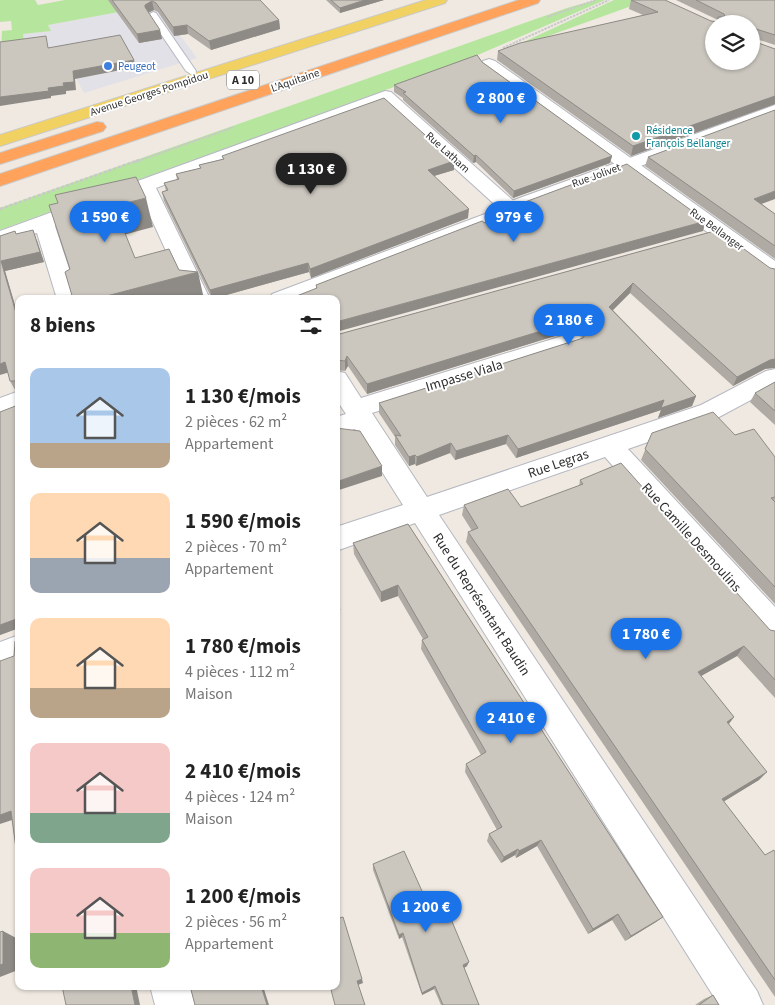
<!DOCTYPE html>
<html lang="fr">
<head>
<meta charset="utf-8">
<style>
	body { margin:0; font-family:"Source Sans 3",sans-serif; background:#f2f2f2; color:#222; height:100vh; display:flex; flex-direction:column; font-size:19px; white-space:nowrap }
	* { box-sizing:border-box; margin:0 }
	p { font-size:16px; color:#767676 }
	.icon { flex:none; width:28px; height:28px; fill:none; stroke:currentColor; stroke-width:2; stroke-linecap:round; stroke-linejoin:round }
	.map { position:relative; flex:1; overflow:hidden }
	.panel { position:absolute; left:15px; top:295px; width:325px; height:695px; display:flex; flex-direction:column; background:#fff; border-radius:10px; box-shadow:0 1px 4px #0004 }
	.panel>* { flex:none }
	.controls { position:absolute; left:705px; top:15px; display:grid; gap:10px }
	.controls a { display:grid; place-items:center; width:55px; height:55px; border-radius:50%; background:#fff; box-shadow:0 1px 4px #0004; font-size:25px }
	.price { position:absolute; translate:-50% -42px; padding:0 11px; border-radius:18px; background:#1a73e8; color:#fff; font-size:16px; line-height:32px; filter:drop-shadow(0 1px 2px #0008) }
	.price::after { content:''; position:absolute; left:50%; top:30px; width:15px; height:11px; margin-left:-8px; background:inherit; clip-path:polygon(0 0,100% 0,50% 100%) }
	.price.on { background:#222; color:#fff }
	ul { padding:0; list-style:none }
	li { display:flex; align-items:center; gap:15px; height:125px; padding:0 15px }
	li span { display:grid; place-items:center; flex:none; width:140px; height:100px; border-radius:10px; color:#555 }
	li>.icon { margin-inline-start:auto }
	span .icon { width:60px; height:60px; fill:#fffc; stroke-width:1 }
	li b { font-size:21px }
	h2 { display:flex; justify-content:space-between; align-items:center; height:60px; padding:0 15px; font-size:21px }
	.map>svg:first-child { display:block }
	.industrial { fill:#e3e1e8 }
	.green { fill:#b6e59e }
	.lines { fill:none; stroke-linecap:round; stroke-linejoin:round }
	.lane-casing { stroke:#b4b7c1; stroke-width:2 }
	.street-casing { stroke:#b4b7c1; stroke-width:2 }
	.secondary-casing { stroke:#b4b7c1; stroke-width:2 }
	.primary-casing { stroke:#c9c9c9; stroke-width:2 }
	.highway-casing { stroke:#c9c9c9; stroke-width:2 }
	.path-far1 { stroke:#c9c9c9; stroke-width:2; stroke-dasharray:2.5 1; stroke-linecap:butt }
	.path { stroke:#c9c9c9; stroke-width:2.5; stroke-dasharray:3 2; stroke-linecap:butt }
	.lane { fill:#fff; fill-rule:evenodd }
	.street { fill:#fff; fill-rule:evenodd }
	.secondary { fill:#fff; fill-rule:evenodd }
	.primary { fill:#f2d163; fill-rule:evenodd }
	.highway { fill:#ffa35c; fill-rule:evenodd }
	.wall { fill:#afaba4 }
	.shaded-wall { fill:#8e8b86 }
	.building { fill:#cbc7bf; stroke:#8e8b86; fill-rule:evenodd }
	.shop-dot { fill:#3f7fe0; stroke:#fff; stroke-width:2 }
	.culture-dot { fill:#0f9aa8; stroke:#fff; stroke-width:2 }
	.labels { text-anchor:middle; stroke-width:4; stroke-linejoin:round; paint-order:stroke }
	.far-shop-label { font-size:11px; fill:#366cbe; stroke:#fff; text-anchor:start }
	.far-street-label { font-size:11px; fill:#2e2e2e; stroke:#fff }
	.far-culture-label { font-size:11px; fill:#0d838f; stroke:#fff; text-anchor:start }
	.shield { fill:#fff; stroke:#6d6d6d; stroke-width:1 }
	.shield-label { font-size:12px; font-weight:bold; fill:#2e2e2e }
	.street-label { font-size:14px; fill:#2e2e2e; stroke:#fff }
</style>
</head>
<body>
<div class="map">
<svg width="775" height="1005" viewBox="0 0 775 1005">
	<rect width="100%" height="100%" fill="#efe9e1"/>
	<path class="industrial" d="M157 5 197 58 84 93 66 60 26 66 23 34 50 31 48 25Z"/>
	<path class="green" d="M0 0H35L38 5 65 0H141L146 7 48 25 51 31 23 34 26 62 0 65 2 31 12 30 11 21 0 22Z
		M596 0H605L457 64 0 230V208L570 7Z
		M614 0H648L498 54Z"/>
	<g class="lines">
		<g class="lane-casing">
			<path id="lane" d="M153 12 156 13 196 71 195 73 191 74 186 71 148 15Z"/>
		</g>
		<g class="street-casing">
			<path id="street" d="M489 59 495 61 775 261V278L767 276 483 67 481 64 483 61Z
				M385 91 391 92 517 204 520 208 517 212 510 214 503 212 383 103 156 188 210 299H188L140 194 55 226 79 299H57L37 233 0 243V231Z
				M572 333 580 336 584 341 580 346 372 413 427 497 701 405 766 371 775 369V387L719 417 628 449 775 607V642L764 638 605 457 439 515 757 991 763 1005H719L415 523 336 551V527L403 505 355 429 336 435V417L346 414 336 399V371L345 373 361 398Z
				M19 635V663L0 670V642Z
				M150 986H190L195 1005H155Z"/>
		</g>
		<g class="secondary-casing">
			<path id="secondary" d="M775 105V116L517 212 507 219 301 299H269L272 294 493 211 503 204Z
				M19 391V410L0 417V398Z"/>
		</g>
		<g class="primary-casing">
			<path id="primary" d="M426 0H447L445 3 0 146V135Z"/>
		</g>
		<g class="highway-casing">
			<path id="highway" d="M519 0H540L538 3 0 186V174Z
				M97 122 103 123 106 127 103 131 0 164V153Z"/>
		</g>
		<path class="path-far1" d="M547 17 596 0
			M503 48 609 0
			M135 162 234 127"/>
		<path class="path" d="M0 209 139 160"/>
		<use href="#lane" class="lane"/>
		<use href="#street" class="street"/>
		<use href="#secondary" class="secondary"/>
		<use href="#primary" class="primary"/>
		<use href="#highway" class="highway"/>
	</g>
	<path class="wall" d="M108 0H260L279 20 280 29 211 50 188 34 174 36 158 12 154 10 148 13 160 30 162 39 139 43Z
		M326 0H384L340 13Z
		M631 0 711 21 717 22 718 20 676 0H775V45L753 38V41L775 49V104L631 156 497 60 498 51 643 15 629 9Z
		M482 62 612 156 610 163 513 198 476 162 473 163 403 100V98L394 92V85Z
		M222 156 454 161V170L434 176 468 218 311 278 309 272 212 299 164 201 162 192 166 191 164 183 177 180 176 174 200 168 199 165 223 159Z
		M648 157 762 204 775 214V259L645 166Z
		M525 202 703 231 316 288V285L485 223 524 208Z
		M718 230 765 369 733 386 630 293 613 310 696 396 692 406 658 418 661 410 516 458 506 444 455 460 450 453 416 466 415 464 409 466 395 445V437L379 413V403L583 338 581 334 571 331 367 394 348 366 345 371 336 370V335Z
		M16 234 37 240 44 262 5 271 19 319V628L0 635 18 405 17 390H15L10 381 0 236Z
		M775 382V425L750 402 755 393Z
		M652 433 735 435 775 457V604L641 460Z
		M580 480 770 630 775 631V698L737 656 701 676 734 717 729 724 759 780 723 801 765 855 775 852V997L466 542 468 532 472 531 462 515 464 505 521 507 579 486Z
		M408 524 663 917 656 922 625 941 612 920 588 934 537 846 516 858 515 855 501 863 487 841 489 834 497 830 465 772 466 764 481 755 421 649 422 640 423 639 398 596 381 602 354 554 353 543Z
		M373 864 426 900 467 966 464 968 479 1005H441L434 989 422 995 402 937 399 939 373 870Z
		M713 995 719 1005H695L704 999Z"/>
	<path class="shaded-wall" d="M365 0H384L340 13V8Z
		M152 1 154 10 147 13 145 7V5Z
		M279 20 280 29 211 50 209 41Z
		M187 25 188 34 174 36 173 27Z
		M160 30 162 39 139 43 137 34Z
		M134 60 136 67 75 79 76 90 66 91V94L51 96V98L0 106V97L48 88 63 83 73 71Z
		M775 96V104L631 156 633 146Z
		M476 155V162L473 163 474 156Z
		M612 156 610 163 513 198 514 191Z
		M454 161V170L427 178 428 170Z
		M775 191V199L750 208 754 199Z
		M146 198 153 227 123 235 114 206Z
		M469 209 468 218 311 278 310 269Z
		M706 221 703 231 336 332V322Z
		M33 230 44 262 5 271 19 319V324L1 261Z
		M308 263 309 272 212 299 210 290Z
		M198 272 204 299H95Z
		M633 283 630 293 607 316 609 307Z
		M574 321 571 331 367 394V384Z
		M347 356 348 366 345 371V361Z
		M775 356V368L765 369 733 386 737 377Z
		M5 362 10 372 0 375V364Z
		M696 396 692 406 658 418 661 410 516 458 518 449 664 400Z
		M508 435 506 444 455 460 456 451Z
		M451 443 450 453 416 466 417 457Z
		M415 455V464L409 466V457Z
		M382 466V476L336 491V482Z
		M398 585V596L381 602V592Z
		M340 610V618L336 620V611Z
		M19 618V628L0 635V625Z
		M744 646 737 656 692 681 698 672Z
		M734 717 727 726V722Z
		M767 772 759 780 715 807 722 799Z
		M11 811 18 818 0 824V815Z
		M541 840 537 846 516 858 519 851Z
		M518 849 515 855 501 863 504 857Z
		M618 914 612 920 588 934 593 929Z
		M663 917 656 922 625 941 631 936Z
		M3 931 18 939V970L0 977V965Z
		M403 933 402 937 399 939V935Z
		M469 962 467 966 462 969 463 965Z
		M362 979 363 983 358 985 357 981Z
		M131 986H136L140 1005H135Z
		M261 986H263L269 1005H267Z
		M435 986 434 989 422 995V993Z"/>
	<path class="building" d="M112 0H260L279 20 209 41 187 25 173 27 156 3 152 1 145 5V7L160 30 137 34Z
		M331 0H365L340 8Z
		M631 0H665L711 21 718 22V17H725L724 14 696 0H775V35L753 28V41L775 49V96L633 146 498 51 520 43 658 12ZM714 24H751V61H714Z
		M120 35 134 60 73 71 74 82 63 83 64 86 48 88 49 91 0 97V42L46 36 48 48Z
		M477 55 482 62 612 156 514 191 476 155 474 156 403 93 406 92 394 85Z
		M384 98 454 161 428 170 469 209 310 269 308 263 210 290 162 192 168 190 164 183 179 179 176 174 201 168 199 165 224 159 222 156Z
		M775 110V191L754 199 775 214V246L648 157Z
		M627 164 706 221 336 322V299H289L317 288 316 285 482 221 485 223 529 206 525 202Z
		M136 177 146 198 114 206 135 258 169 249 179 270 198 272 95 299H73L65 272 70 269 49 205 58 203 55 195Z
		M33 230 40 252 1 261 19 323V618L0 625V412L18 405 16 381H10L5 362 0 364V236L15 231 16 234Z
		M718 230 770 268 775 269V359L770 360 737 377 633 283 609 307 696 396 661 408 664 400 518 449 508 435 456 451 451 443 417 457 415 455 409 457 395 435 401 436 379 403 583 338 588 331 583 324 574 321 367 384 347 356 345 361 336 360V335Z
		M775 382V411L755 393Z
		M713 412 735 435 754 429 775 457V497L771 498 775 502V587L645 449 652 433Z
		M336 428 360 431 382 466 336 482Z
		M621 463 770 630 775 631V680L744 646 698 672 734 717 727 722 767 772 722 799 765 855 774 850 775 852V980L468 532 478 528 464 505 508 489 521 507 583 484 580 480Z
		M408 524 663 917 631 936 618 914 593 929 541 840 519 851 518 849 504 857 489 834 502 827 466 764 486 752 422 640 428 637 398 585 381 592 353 543Z
		M336 602 340 610 336 611Z
		M15 641 19 643 18 864 11 811 0 815V661L14 656Z
		M404 851 426 900 440 893 469 962 463 965 479 1005H443L435 986 422 993 403 933 399 935 373 864Z
		M343 917 362 979 357 981 365 1005H335L330 986H336V919Z
		M3 931V964L0 965V932Z
		M62 986H131L135 1005H66Z
		M190 986H261L267 1005H195Z
		M713 995 719 1005H699Z"/>
	<circle class="shop-dot" cx="108" cy="66" r="5"/>
	<circle class="culture-dot" cx="636" cy="136" r="5"/>
	<g class="labels">
		<g class="far-shop-label">
			<text x="118" y="70">Peugeot</text>
		</g>
		<g class="far-street-label">
			<text transform="translate(295 80) rotate(-19)" y="4">L'Aquitaine</text>
			<text transform="translate(149 93) rotate(-18)" y="4">Avenue Georges Pompidou</text>
			<text transform="translate(448 152) rotate(42)" y="4">Rue Latham</text>
			<text transform="translate(596 175) rotate(-20)" y="4">Rue Jolivet</text>
			<text transform="translate(717 229) rotate(36)" y="4">Rue Bellanger</text>
		</g>
		<g class="far-culture-label">
			<text x="646" y="134">Résidence<tspan x="646" dy="13">François Bellanger</tspan></text>
		</g>
		<rect class="shield" x="227" y="70.5" width="32" height="19" rx="4"/>
		<g class="shield-label">
			<text x="243" y="84">A 10</text>
		</g>
		<g class="street-label">
			<text transform="translate(464 375) rotate(-17)" y="5">Impasse Viala</text>
			<text transform="translate(558 463) rotate(-19)" y="5">Rue Legras</text>
			<text transform="translate(692 537) rotate(48)" y="5">Rue Camille Desmoulins</text>
			<text transform="translate(482 604) rotate(57)" y="5">Rue du Représentant Baudin</text>
		</g>
	</g>
</svg>
<div class="controls">
<a><svg class="icon" aria-label="layers" viewBox="0 0 24 24"><path d="M12 4l9 5-9 5-9-5zM3 14l9 5 9-5"/></svg></a>
</div>
<b class="price" style="left:501px;top:124px">2 800 €</b>
<b class="price on" style="left:311px;top:195px">1 130 €</b>
<b class="price" style="left:105px;top:243px">1 590 €</b>
<b class="price" style="left:514px;top:243px">979 €</b>
<b class="price" style="left:569px;top:346px">2 180 €</b>
<b class="price" style="left:646px;top:660px">1 780 €</b>
<b class="price" style="left:511px;top:744px">2 410 €</b>
<b class="price" style="left:426px;top:933px">1 200 €</b>
<section class="panel">
<h2>8 biens<svg class="icon" aria-label="filters" viewBox="0 0 24 24"><path d="M4 7h16M4 17h16"/><circle cx="9" cy="7" r="2"/><circle cx="15" cy="17" r="2"/></svg></h2>
<ul>
<li><span style="background:linear-gradient(#a9c7e8 75%,#b9a48a 0)"><svg class="icon" aria-label="home" viewBox="0 0 24 24"><path d="M3 11l9-7 9 7M6 9v11h12V9"/></svg></span><div><b>1 130 €/mois</b><p>2 pièces · 62 m²</p><p>Appartement</p></div></li>
<li><span style="background:linear-gradient(#ffd9b3 65%,#9aa5b1 0)"><svg class="icon" aria-label="home" viewBox="0 0 24 24"><path d="M3 11l9-7 9 7M6 9v11h12V9"/></svg></span><div><b>1 590 €/mois</b><p>2 pièces · 70 m²</p><p>Appartement</p></div></li>
<li><span style="background:linear-gradient(#ffd9b3 70%,#b9a48a 0)"><svg class="icon" aria-label="home" viewBox="0 0 24 24"><path d="M3 11l9-7 9 7M6 9v11h12V9"/></svg></span><div><b>1 780 €/mois</b><p>4 pièces · 112 m²</p><p>Maison</p></div></li>
<li><span style="background:linear-gradient(#f6c9c9 70%,#7fa58c 0)"><svg class="icon" aria-label="home" viewBox="0 0 24 24"><path d="M3 11l9-7 9 7M6 9v11h12V9"/></svg></span><div><b>2 410 €/mois</b><p>4 pièces · 124 m²</p><p>Maison</p></div></li>
<li><span style="background:linear-gradient(#f6c9c9 65%,#8fb573 0)"><svg class="icon" aria-label="home" viewBox="0 0 24 24"><path d="M3 11l9-7 9 7M6 9v11h12V9"/></svg></span><div><b>1 200 €/mois</b><p>2 pièces · 56 m²</p><p>Appartement</p></div></li>
</ul>
</section>
</div>
</body>
</html>
